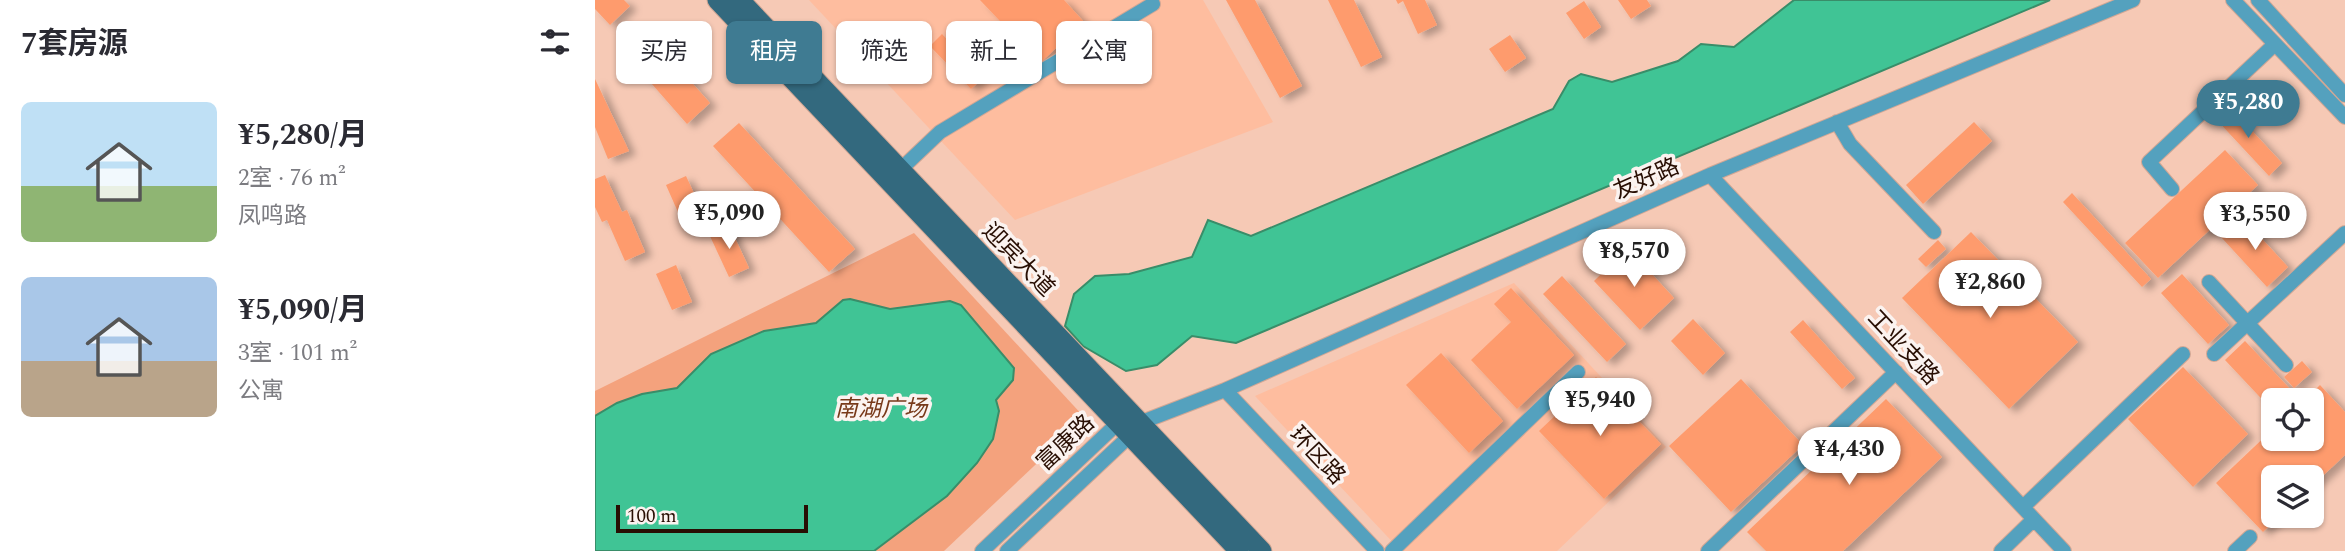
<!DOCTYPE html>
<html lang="zh">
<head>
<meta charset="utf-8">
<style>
	body { margin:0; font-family:Spectral,"Noto Sans SC",serif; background:#f7f7f7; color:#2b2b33; height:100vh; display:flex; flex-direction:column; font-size:26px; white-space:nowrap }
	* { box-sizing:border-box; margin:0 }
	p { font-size:23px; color:#7c7c81 }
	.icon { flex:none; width:38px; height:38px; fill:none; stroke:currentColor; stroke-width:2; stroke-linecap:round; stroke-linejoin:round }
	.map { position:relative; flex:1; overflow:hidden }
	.details { display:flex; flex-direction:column; background:#fff; width:595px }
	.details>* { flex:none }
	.hud { position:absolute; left:21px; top:21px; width:665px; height:63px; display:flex; gap:14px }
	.fabs { position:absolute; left:1666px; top:388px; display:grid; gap:14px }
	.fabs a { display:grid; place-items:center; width:63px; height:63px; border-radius:10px; background:#fff; box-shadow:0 2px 5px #0004; font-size:35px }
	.scale { position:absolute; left:21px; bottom:18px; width:192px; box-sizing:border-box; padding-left:7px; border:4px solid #280e03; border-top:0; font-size:19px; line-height:24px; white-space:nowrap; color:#280e03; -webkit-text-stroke:5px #fbf3f0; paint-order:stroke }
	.price { position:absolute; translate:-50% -60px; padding:0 16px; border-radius:24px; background:#fff; color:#222; font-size:23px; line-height:46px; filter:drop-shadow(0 2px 4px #0008) }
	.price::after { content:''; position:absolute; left:50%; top:42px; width:21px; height:16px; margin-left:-10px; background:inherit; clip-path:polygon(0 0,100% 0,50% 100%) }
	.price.current { background:#3f7b92; color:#fff }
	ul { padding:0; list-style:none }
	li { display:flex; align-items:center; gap:21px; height:175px; padding:0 21px }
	li span { display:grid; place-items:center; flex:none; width:196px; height:140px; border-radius:10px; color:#555 }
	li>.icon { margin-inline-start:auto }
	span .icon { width:84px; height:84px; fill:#fffc; stroke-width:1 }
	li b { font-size:30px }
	h2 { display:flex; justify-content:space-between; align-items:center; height:84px; padding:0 21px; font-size:30px }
	.chip { padding:0 24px; border-radius:10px; background:#fff; box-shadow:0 2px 5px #0004; font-size:24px; line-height:63px }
	.chip.current { background:#3f7b92; color:#fff }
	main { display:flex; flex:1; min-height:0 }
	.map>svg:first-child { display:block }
	.built { fill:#febd9f }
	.green { fill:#f4a27d }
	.water { fill:#40c495; stroke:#398d69; stroke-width:2 }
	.building { fill:#fe9b6d; filter:url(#shadow) }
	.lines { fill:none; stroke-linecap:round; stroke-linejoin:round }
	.minor-casing { stroke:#d1a795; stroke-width:16 }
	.major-casing { stroke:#d1a795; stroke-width:21 }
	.minor { stroke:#54a1be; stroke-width:14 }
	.major { stroke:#33697e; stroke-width:19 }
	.labels { text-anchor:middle; stroke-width:7; stroke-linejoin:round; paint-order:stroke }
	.street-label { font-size:23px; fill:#280e03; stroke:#fbf3f0 }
	.park-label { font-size:23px; font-style:italic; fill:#783919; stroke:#fbf3f0 }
</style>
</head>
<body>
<main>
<section class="details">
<h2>7套房源<svg class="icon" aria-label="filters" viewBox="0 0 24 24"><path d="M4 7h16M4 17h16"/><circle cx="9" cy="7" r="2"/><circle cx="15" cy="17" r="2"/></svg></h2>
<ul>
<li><span style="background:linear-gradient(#bfe0f5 60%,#8fb573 0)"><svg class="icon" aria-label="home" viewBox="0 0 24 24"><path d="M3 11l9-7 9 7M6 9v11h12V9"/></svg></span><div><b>¥5,280/月</b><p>2室 · 76 m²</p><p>凤鸣路</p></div></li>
<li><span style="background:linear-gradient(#a9c7e8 60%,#b9a48a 0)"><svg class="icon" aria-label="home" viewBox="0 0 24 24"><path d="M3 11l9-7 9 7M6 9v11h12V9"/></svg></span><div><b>¥5,090/月</b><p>3室 · 101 m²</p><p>公寓</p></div></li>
</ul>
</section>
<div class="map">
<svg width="1750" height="551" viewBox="0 0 1750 551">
	<defs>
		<filter id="shadow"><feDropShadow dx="7" dy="4" stdDeviation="3.5" flood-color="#0004"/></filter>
	</defs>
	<rect width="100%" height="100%" fill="#f6c9b5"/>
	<path class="built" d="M214 0H608L678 122 420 220Z
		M919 283 1071 447 962 551H806L660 396Z"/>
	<path class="green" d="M319 233 490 418 349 551H0V391Z"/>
	<path class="water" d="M1199 0H1455L641 343 597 336 562 365 531 371 488 346 470 326 479 294 500 276 534 274 597 257 613 220 656 236 958 109 974 81 986 74 1017 82 1083 61 1106 44 1139 47Z
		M255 299 295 309 355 301 366 305 419 368 418 380 401 400 404 411 398 439 382 463 352 496 279 551H0V416L22 403 47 394 82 388 116 354 169 331 221 323 248 300Z"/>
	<path class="building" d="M0 0H29L35 6 15 25 0 9Z
		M385 0H469L489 22 445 63Z
		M631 0H660L707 86 685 98Z
		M733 0H759L787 57 766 67Z
		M801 0H830L842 25 823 34 808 1 803 4Z
		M1023 0H1052L1056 6 1036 19Z
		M989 1 1006 27 989 39 971 13Z
		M347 34 388 78 376 89 335 46Z
		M915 35 931 58 910 72 894 49Z
		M58 39 115 103 92 124 35 59Z
		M0 79 34 151 13 159 0 127Z
		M1633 105 1687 163 1674 176 1619 117Z
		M1379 122 1397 141 1328 204 1311 185Z
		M144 123 260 249 234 272 118 146Z
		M1630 150 1663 185 1563 278 1530 243Z
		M10 175 27 212 32 210 50 252 30 261 12 220 7 222 0 207V179Z
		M91 176 111 219 90 228 71 185Z
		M1477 193 1556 279 1547 287 1468 202Z
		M1647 217 1693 267 1672 287 1626 237Z
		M134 225 154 268 134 277 114 234Z
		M1376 232 1483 342 1414 409 1307 298Z
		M1343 240 1351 249 1331 267 1323 259Z
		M1033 248 1079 298 1045 330 999 281Z
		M81 265 97 302 77 310 61 274Z
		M1587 274 1634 325 1613 344 1566 293Z
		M967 276 1031 344 1012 362 948 294Z
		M916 288 979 355 922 409 876 360 916 322 899 304Z
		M1098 319 1130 353 1108 375 1076 341Z
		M1208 320 1260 378 1247 389 1195 332Z
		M1650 341 1697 391 1687 401H1678V411L1630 360Z
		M846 353 908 421 874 453 811 385Z
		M1707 361 1717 372 1699 388 1689 377Z
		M1588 367 1653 434 1598 487 1533 419Z
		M1001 377 1066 444 1009 499 944 431Z
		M1146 379 1208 445 1136 512 1074 446Z
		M1725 385 1750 412V455L1717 486V478H1678V516H1685L1668 532 1621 483 1678 429V439H1717V401H1709Z
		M1291 399 1347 457 1248 551H1171L1152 532Z"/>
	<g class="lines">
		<g class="minor-casing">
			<path id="minor" d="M1638 0 1750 117
				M1663 0 1750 95
				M1242 122 1255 144 1339 232
				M305 170 345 132 558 4
				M1115 175 1469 551
				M1577 189 1554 162 1680 44
				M1614 282 1691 365
				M1619 354 1750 233
				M630 390 782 551
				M1428 507 1588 354
				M387 551 523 423 547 422 630 390 1115 175 1538 0
				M412 551 541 430
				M797 551 983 372
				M1113 551 1301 372
				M1406 551 1439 519
				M1640 551 1655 537"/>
		</g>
		<g class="major-casing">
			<path id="major" d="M122 0 644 551
				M145 0 667 551"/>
		</g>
		<use href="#minor" class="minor"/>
		<use href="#major" class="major"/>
	</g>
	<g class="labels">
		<g class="street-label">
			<text transform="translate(1051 178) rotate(-24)" y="8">友好路</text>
			<text transform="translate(424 259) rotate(46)" y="8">迎宾大道</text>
			<text transform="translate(1309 347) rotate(47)" y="8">工业支路</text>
			<text transform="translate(470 442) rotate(-43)" y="8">富康路</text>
			<text transform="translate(723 455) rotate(47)" y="8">环区路</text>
		</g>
		<g class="park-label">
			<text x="286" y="416">南湖广场</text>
		</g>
	</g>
</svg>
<div class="fabs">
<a><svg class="icon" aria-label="locate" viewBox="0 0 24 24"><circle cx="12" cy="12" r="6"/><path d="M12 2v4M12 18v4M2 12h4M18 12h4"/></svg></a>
<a><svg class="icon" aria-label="layers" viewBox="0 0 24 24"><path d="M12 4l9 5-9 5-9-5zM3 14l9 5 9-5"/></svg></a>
</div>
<div class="scale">100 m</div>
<b class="price current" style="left:1653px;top:140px">¥5,280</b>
<b class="price" style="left:134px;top:251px">¥5,090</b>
<b class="price" style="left:1660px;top:252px">¥3,550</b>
<b class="price" style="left:1039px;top:289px">¥8,570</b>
<b class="price" style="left:1395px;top:320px">¥2,860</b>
<b class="price" style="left:1005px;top:438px">¥5,940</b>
<b class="price" style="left:1254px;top:487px">¥4,430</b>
<div class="hud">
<a class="chip">买房</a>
<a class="chip current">租房</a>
<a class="chip">筛选</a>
<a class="chip">新上</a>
<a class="chip">公寓</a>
</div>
</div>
</main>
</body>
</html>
